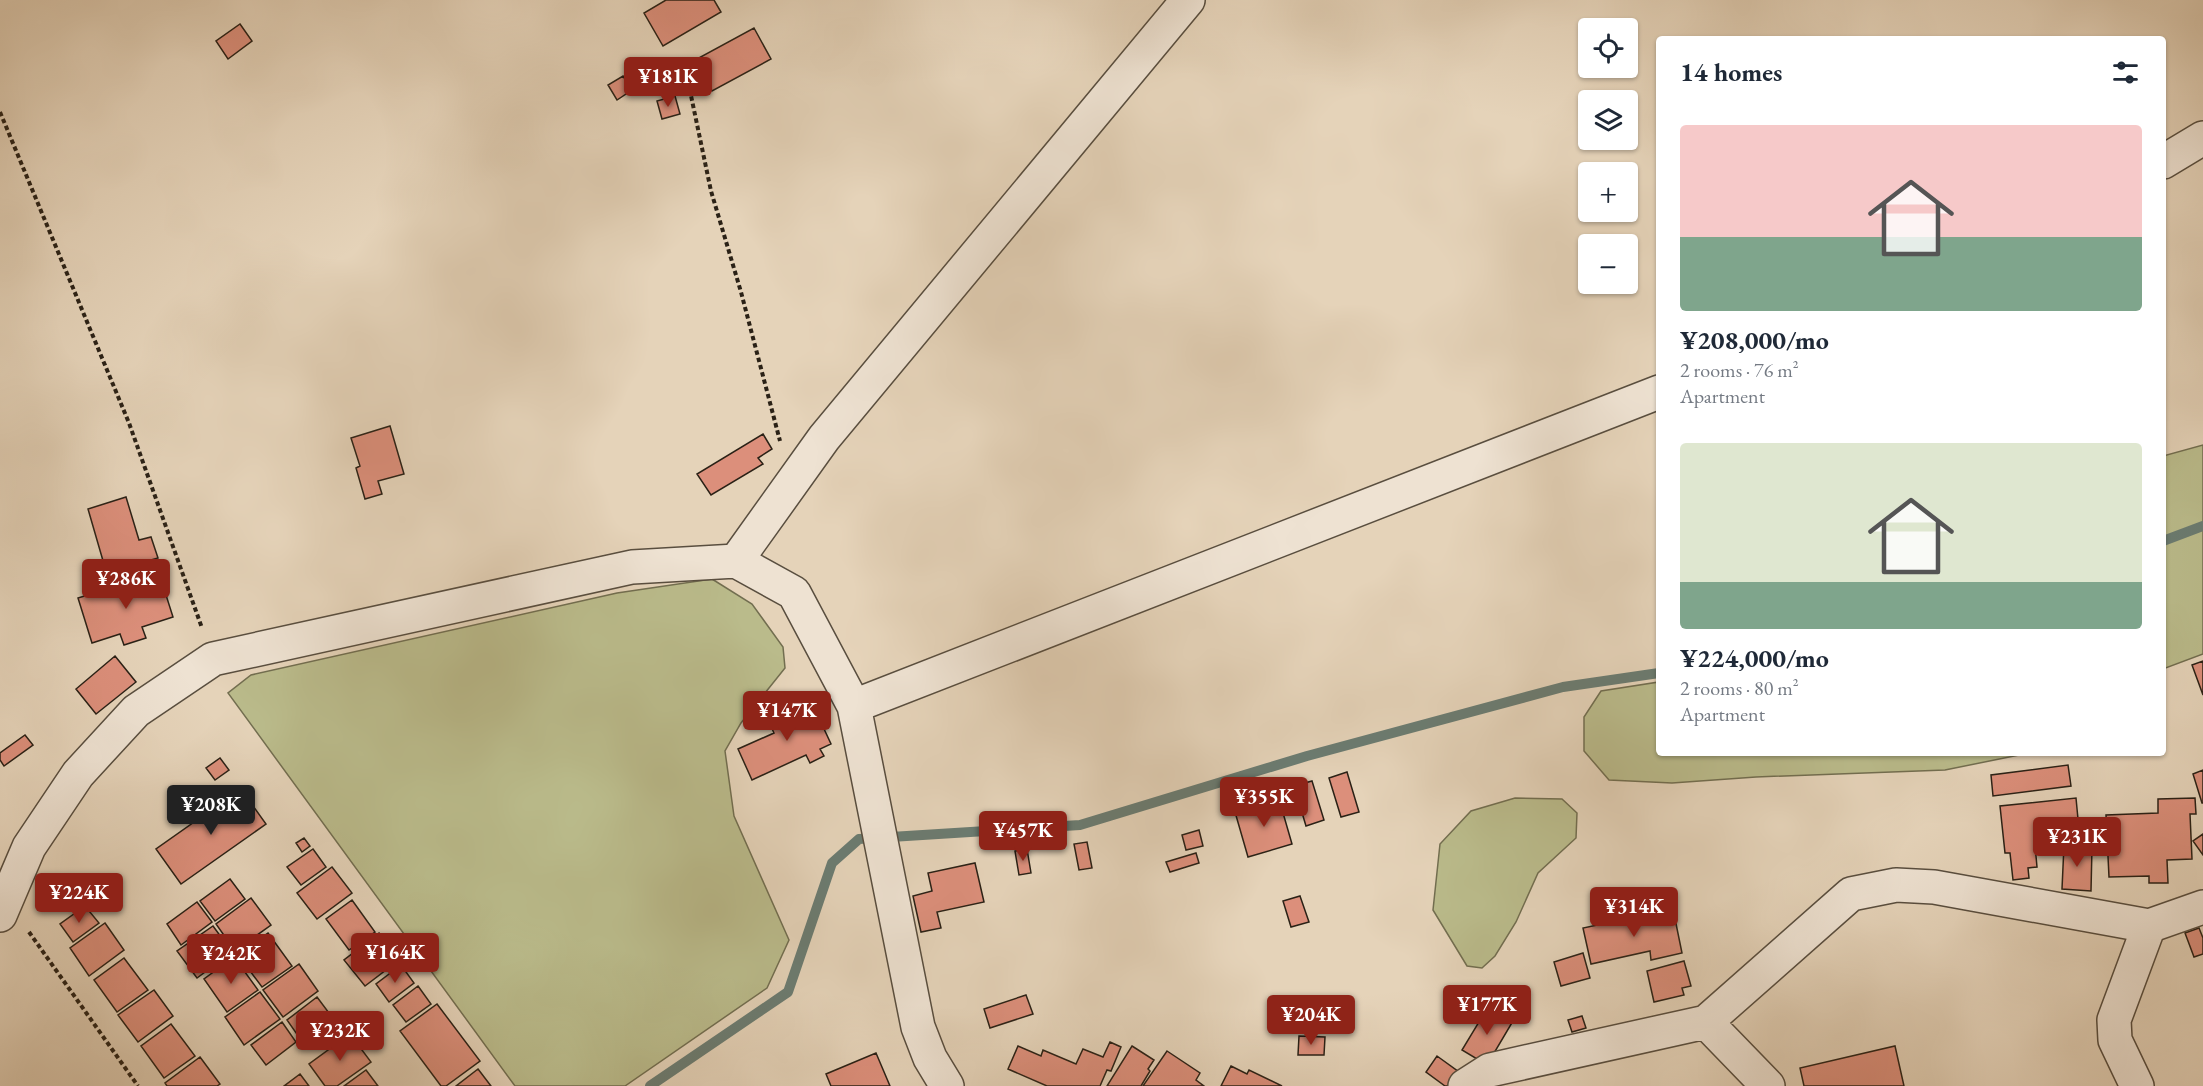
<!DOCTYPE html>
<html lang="en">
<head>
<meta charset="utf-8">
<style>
	body { margin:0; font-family:"EB Garamond",serif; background:#f6f6f7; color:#1f2937; height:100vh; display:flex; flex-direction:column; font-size:22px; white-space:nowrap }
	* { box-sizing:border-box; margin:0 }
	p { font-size:20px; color:#747a83 }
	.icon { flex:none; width:33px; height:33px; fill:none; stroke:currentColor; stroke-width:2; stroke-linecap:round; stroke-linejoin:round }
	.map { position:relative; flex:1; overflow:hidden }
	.drawer { position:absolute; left:1656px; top:36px; width:510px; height:720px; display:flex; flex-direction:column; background:#fff; border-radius:6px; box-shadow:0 2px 4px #0004 }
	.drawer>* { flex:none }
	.buttons { position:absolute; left:1578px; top:18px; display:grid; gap:12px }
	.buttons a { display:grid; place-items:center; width:60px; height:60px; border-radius:6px; background:#fff; box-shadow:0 2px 4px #0004; font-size:30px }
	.price { position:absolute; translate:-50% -51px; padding:0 14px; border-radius:6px; background:#8f2418; color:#fff; font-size:20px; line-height:39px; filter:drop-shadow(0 2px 3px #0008) }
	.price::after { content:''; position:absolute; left:50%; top:36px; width:18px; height:14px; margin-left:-9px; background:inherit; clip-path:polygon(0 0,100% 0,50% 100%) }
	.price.on { background:#222; color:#fff }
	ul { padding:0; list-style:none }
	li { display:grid; align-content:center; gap:12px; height:318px; padding:0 24px }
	li span { display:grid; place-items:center; height:186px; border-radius:6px; color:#555 }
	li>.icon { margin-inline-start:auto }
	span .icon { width:108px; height:108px; fill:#fffc; stroke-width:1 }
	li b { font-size:26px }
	h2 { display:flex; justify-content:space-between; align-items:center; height:72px; padding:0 24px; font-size:26px }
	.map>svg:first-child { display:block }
	.green { fill:#babb8b; stroke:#726e50; stroke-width:1.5 }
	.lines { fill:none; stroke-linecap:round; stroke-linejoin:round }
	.stream { stroke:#6b7c72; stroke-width:10 }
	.building { fill:#dc8f7b; stroke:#2a2116; stroke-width:1.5 }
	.street-casing { stroke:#594e3f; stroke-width:36 }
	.path { stroke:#2a2116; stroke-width:4; stroke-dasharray:4.5 3; stroke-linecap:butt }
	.street { stroke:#eee2d2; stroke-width:33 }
</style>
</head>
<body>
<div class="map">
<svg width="2203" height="1086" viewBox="0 0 2203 1086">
	<rect width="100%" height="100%" fill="#e5d3b9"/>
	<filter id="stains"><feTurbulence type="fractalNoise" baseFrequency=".00333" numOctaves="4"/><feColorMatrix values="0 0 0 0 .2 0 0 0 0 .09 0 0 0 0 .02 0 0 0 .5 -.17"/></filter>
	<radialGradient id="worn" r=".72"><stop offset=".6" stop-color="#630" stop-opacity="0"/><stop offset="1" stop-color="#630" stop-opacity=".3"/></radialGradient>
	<path class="green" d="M2203 445V654L2163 669V456Z
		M712 579 752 604 783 647 785 668 741 723 725 751 734 816 789 940 767 988 625 1086H515L228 693 251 675 617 593Z
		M1659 682V753H2029L1945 770 1756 777 1672 783 1609 780 1584 751V717L1601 691Z
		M1515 798 1562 799 1577 813 1576 838 1538 873 1516 922 1495 956 1482 968 1467 966 1433 910 1440 844 1471 811Z"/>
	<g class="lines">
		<path class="stream" d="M2163 541 2203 526
			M650 1086 788 992 832 863 859 839 1080 825 1307 756 1563 687 1659 673"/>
	</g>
	<path class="building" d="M666 0H714L721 12 663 46 644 13Z
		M240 24 252 41 228 59 216 41Z
		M754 28 771 59 712 91 695 60Z
		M623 76 632 90 617 100 608 85Z
		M675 96 680 114 662 119 657 101Z
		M390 426 404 474 378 481 382 494 365 499 356 468 360 466 351 438Z
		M763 434 772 449 758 458 763 464 711 495 697 474Z
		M126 497 139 540 151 537 158 558 130 566 131 571 108 578 88 509Z
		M159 573 173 617 142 627 146 638 124 645 120 634 92 643 78 598Z
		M115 656 136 682 96 714 76 689Z
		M2203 661V695L2192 665Z
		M811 701 831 744 820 749 824 756 810 763 806 755 752 780 738 749 774 733 768 720Z
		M25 735 33 745 4 766 0 760V753Z
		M220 758 229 770 215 780 206 768Z
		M2068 765 2071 786 1993 796 1991 775Z
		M2203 770V803H2202L2193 774Z
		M1347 772 1359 812 1341 817 1329 778Z
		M1312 781 1324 820 1306 826 1294 786Z
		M241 789 266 824 181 884 156 849Z
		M2076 798 2080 840 2035 845 2037 867 2028 868 2029 878 2013 880 2010 853H2005L2000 806Z
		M2195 798 2196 814H2190L2192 859 2167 860 2168 883H2149V876L2109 877 2106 815 2158 813V799Z
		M1279 799 1292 844 1248 857 1235 812Z
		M1199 830 1203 846 1186 850 1182 835Z
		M2203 834V855L2193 841Z
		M304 838 310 846 302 852 296 843Z
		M1087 842 1092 868 1079 870 1074 844Z
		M2064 845 2092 847 2091 891 2062 889Z
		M313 849 326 867 301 885 287 867Z
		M1027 849 1031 873 1019 875 1015 851Z
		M1196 853 1199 863 1170 872 1166 862Z
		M975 863 984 902 937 912 941 928 921 932 913 896 932 891 928 873Z
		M332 867 352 893 317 919 297 893Z
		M230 879 245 899 215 921 200 901Z
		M1300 896 1309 922 1291 927 1283 901Z
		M251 898 271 925 235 951 216 924Z
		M352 900 375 932 349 950 326 919Z
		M197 902 212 922 181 945 167 924Z
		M85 906 99 923 73 942 60 924Z
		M1673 909 1682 953 1651 960 1650 951 1591 964 1583 928Z
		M105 923 124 950 89 976 70 948Z
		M213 926 232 952 197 978 177 951Z
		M2199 928 2203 938V954L2194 957 2185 933Z
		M268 933 292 966 262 987 238 955Z
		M379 933 399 960 365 986 344 960Z
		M1583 953 1590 978 1561 986 1554 962Z
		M234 957 258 990 227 1012 204 979Z
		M124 958 148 990 117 1012 94 980Z
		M1684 961 1691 986 1682 988 1684 995 1654 1002 1647 971Z
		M299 964 318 991 283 1017 263 990Z
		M401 965 414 983 389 1002 376 984Z
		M418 986 431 1004 406 1022 393 1005Z
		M154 990 173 1016 138 1042 118 1015Z
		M260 992 280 1019 244 1045 225 1017Z
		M1026 995 1033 1014 990 1028 984 1009Z
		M317 997 332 1017 301 1040 287 1020Z
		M437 1004 480 1061 446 1086H441L400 1031Z
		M1488 1007 1513 1021 1487 1065 1462 1050Z
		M1582 1016 1586 1028 1572 1032 1568 1020Z
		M282 1022 296 1042 266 1065 251 1045Z
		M171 1024 195 1056 164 1078 141 1046Z
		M350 1034 371 1062 337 1086H325L309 1064Z
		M1299 1036 1325 1037 1324 1055H1298Z
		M1110 1042 1121 1047 1111 1071 1107 1070 1100 1086H1047L1008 1069 1018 1046 1041 1056 1043 1050 1076 1064 1083 1049 1103 1057Z
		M1132 1046 1154 1060 1148 1069 1150 1071 1141 1086H1107Z
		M1895 1046 1904 1086H1804L1800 1068Z
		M1167 1051 1200 1073 1196 1080 1204 1086H1143Z
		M876 1053 890 1086H831L826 1074Z
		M1437 1056 1459 1072 1448 1086H1445L1426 1072Z
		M200 1057 220 1084 217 1086H167L165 1083Z
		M1231 1066 1247 1074 1249 1070 1282 1086H1221Z
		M478 1069 491 1086H456Z
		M366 1070 378 1086H344Z
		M300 1074 309 1086H284Z"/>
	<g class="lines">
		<g class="street-casing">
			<path id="street" d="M2163 162 2203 138
				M736 561 824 438 1188 0
				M854 706 1659 392
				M0 915 29 847 78 774 136 711 213 659 632 567 736 561 794 593 854 706 918 1027 930 1058 947 1086
				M1706 1022 1768 1086
				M1465 1086 1490 1070 1706 1022 1851 894 1896 885 1934 887 2149 926 2203 907
				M2137 1086 2115 1040 2114 1020 2149 926"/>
		</g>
		<path class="path" d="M685 67 711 191 741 292 780 441
			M0 112 129 423 202 628
			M29 932 138 1086"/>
		<use href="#street" class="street"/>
	</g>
	<rect width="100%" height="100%" filter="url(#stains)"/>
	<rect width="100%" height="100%" fill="url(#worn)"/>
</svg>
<div class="buttons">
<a><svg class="icon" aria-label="locate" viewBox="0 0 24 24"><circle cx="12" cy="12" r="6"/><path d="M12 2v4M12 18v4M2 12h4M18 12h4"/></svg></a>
<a><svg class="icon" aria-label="layers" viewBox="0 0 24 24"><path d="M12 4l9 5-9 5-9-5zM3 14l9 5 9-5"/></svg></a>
<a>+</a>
<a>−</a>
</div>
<b class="price" style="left:668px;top:108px">¥181K</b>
<b class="price" style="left:126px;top:610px">¥286K</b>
<b class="price" style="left:787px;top:742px">¥147K</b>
<b class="price" style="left:1264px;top:828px">¥355K</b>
<b class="price on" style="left:211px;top:836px">¥208K</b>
<b class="price" style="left:1023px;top:862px">¥457K</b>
<b class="price" style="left:2077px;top:868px">¥231K</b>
<b class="price" style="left:79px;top:924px">¥224K</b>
<b class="price" style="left:1634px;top:938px">¥314K</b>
<b class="price" style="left:395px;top:984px">¥164K</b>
<b class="price" style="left:231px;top:985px">¥242K</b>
<b class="price" style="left:1487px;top:1036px">¥177K</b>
<b class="price" style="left:1311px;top:1046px">¥204K</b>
<b class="price" style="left:340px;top:1062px">¥232K</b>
<section class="drawer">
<h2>14 homes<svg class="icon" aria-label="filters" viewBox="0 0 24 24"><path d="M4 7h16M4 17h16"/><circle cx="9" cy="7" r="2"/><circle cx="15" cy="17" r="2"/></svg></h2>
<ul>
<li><span style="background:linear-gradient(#f6c9c9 60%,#7fa58c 0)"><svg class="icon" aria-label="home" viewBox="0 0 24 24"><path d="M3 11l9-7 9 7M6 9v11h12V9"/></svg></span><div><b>¥208,000/mo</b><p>2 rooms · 76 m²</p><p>Apartment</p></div></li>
<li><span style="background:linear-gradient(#dfe7d0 75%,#7fa58c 0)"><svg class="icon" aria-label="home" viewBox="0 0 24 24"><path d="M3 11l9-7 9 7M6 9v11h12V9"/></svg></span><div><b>¥224,000/mo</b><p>2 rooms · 80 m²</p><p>Apartment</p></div></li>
</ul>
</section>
</div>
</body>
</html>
